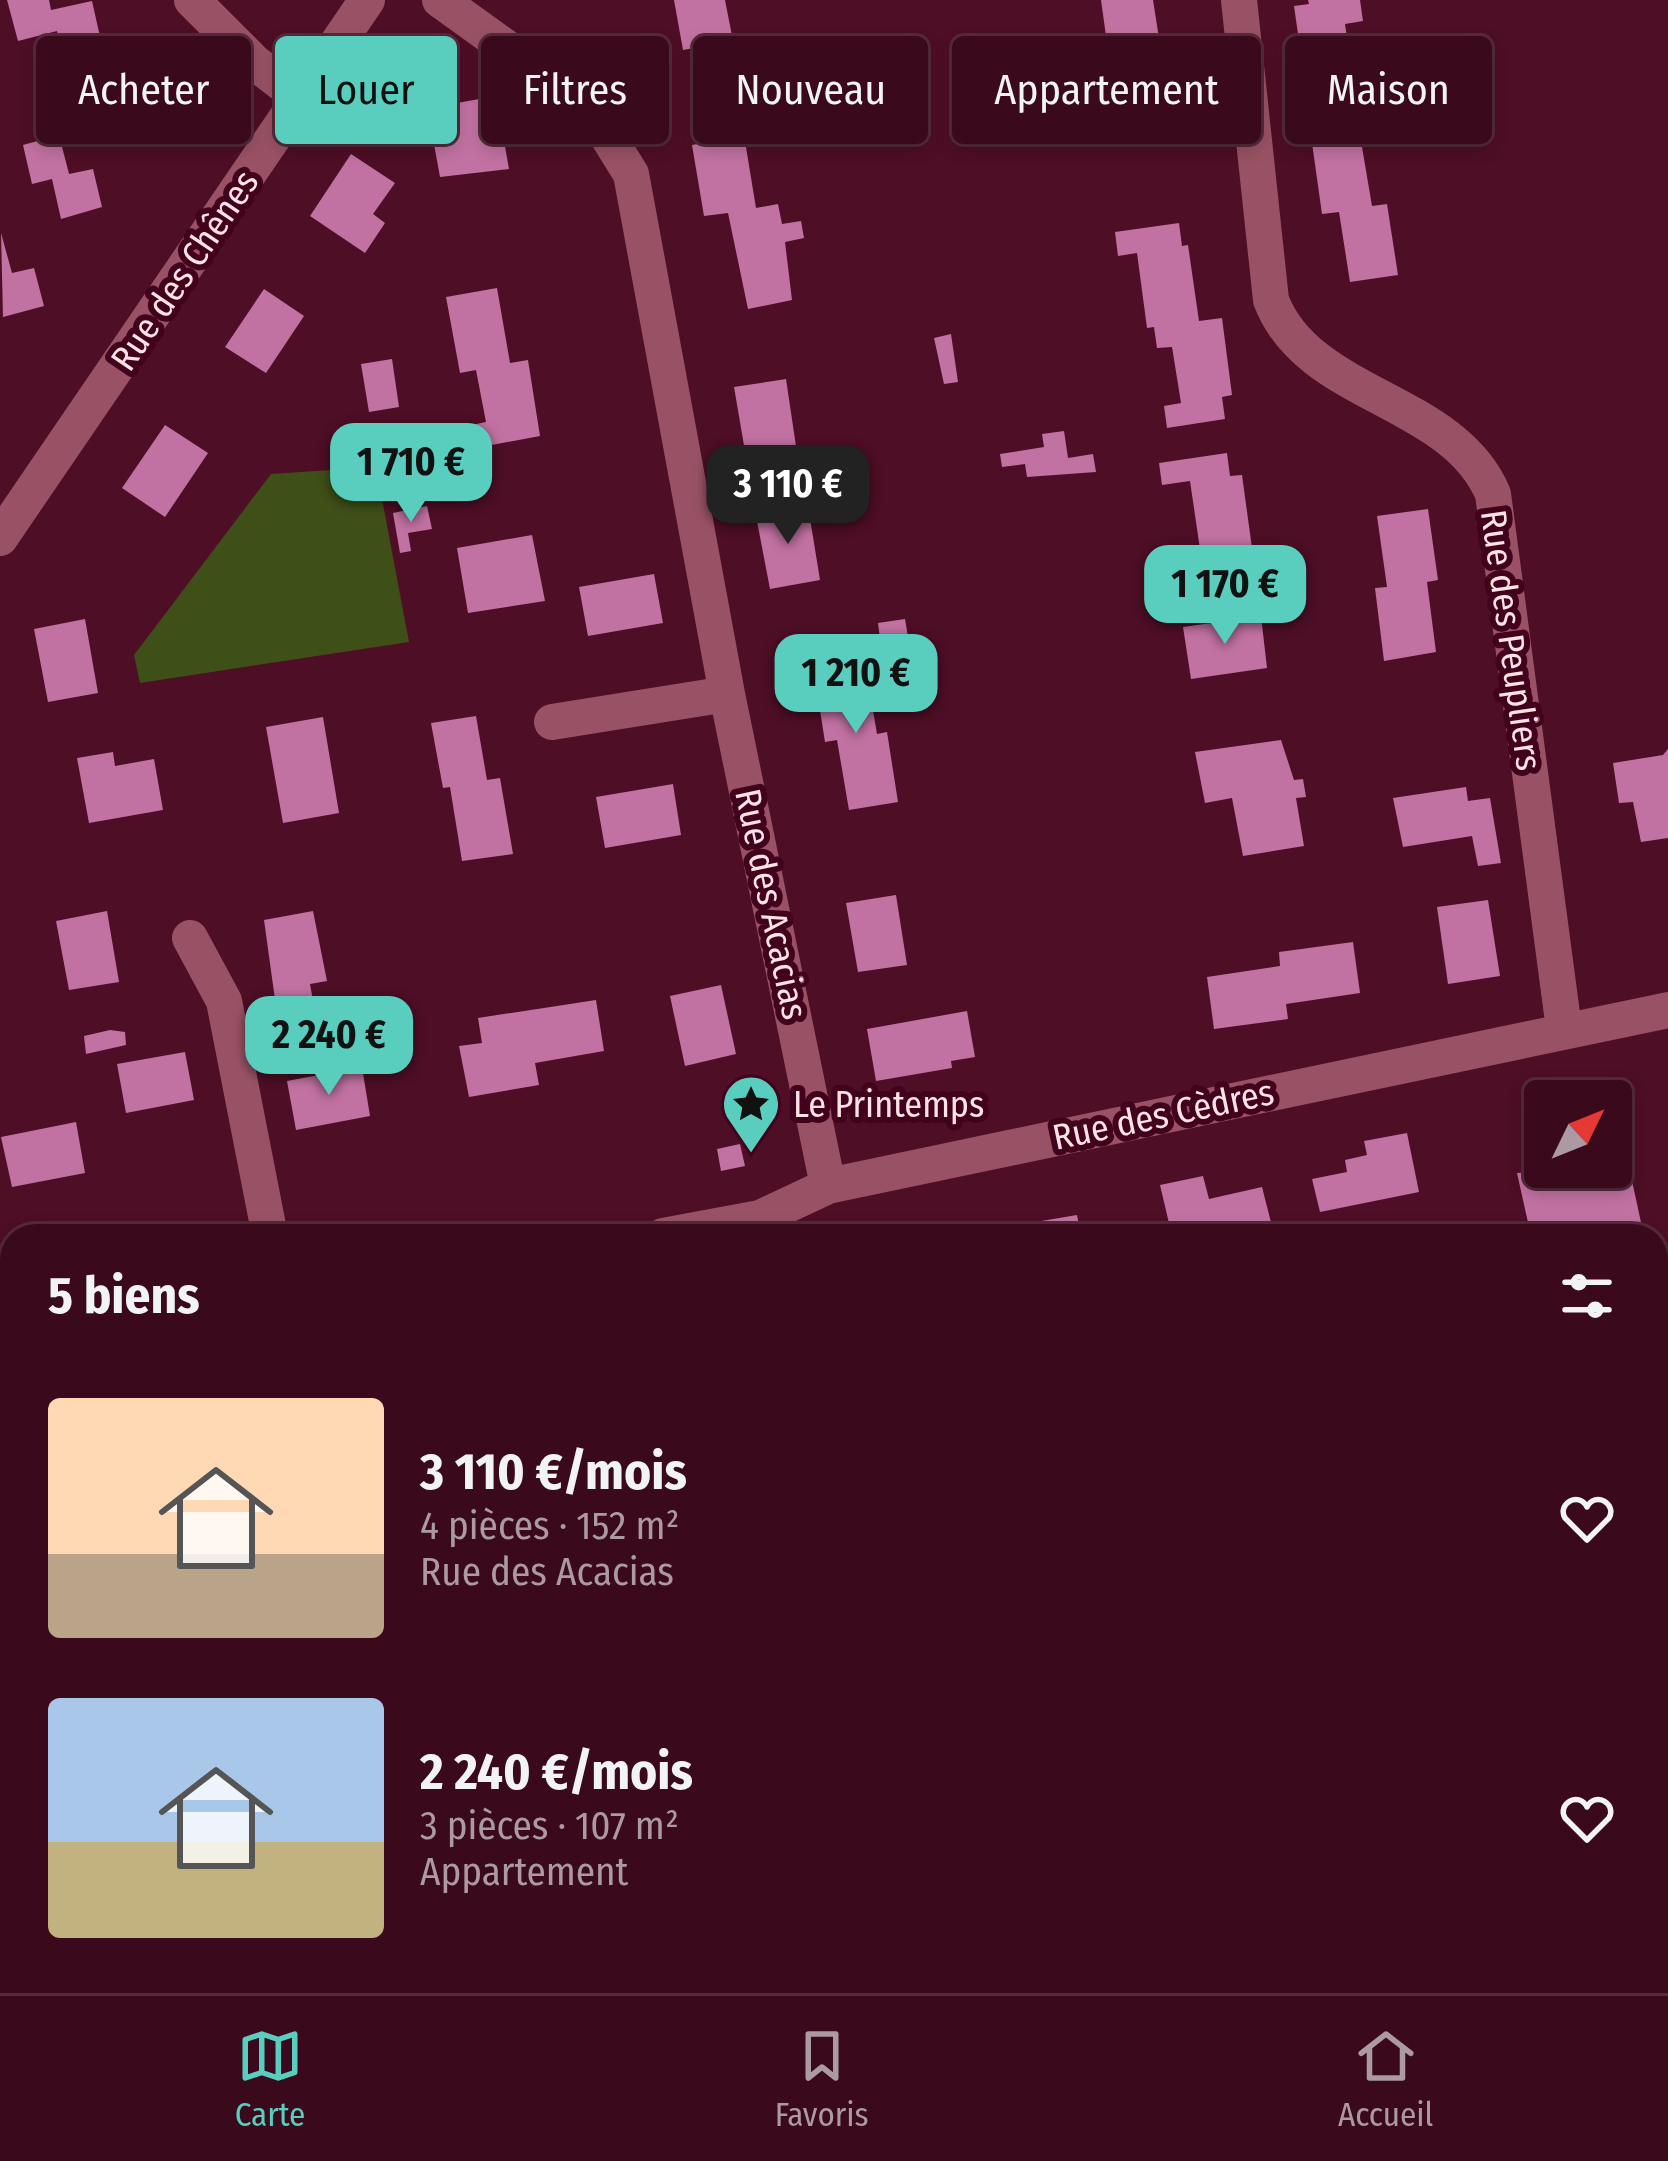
<!DOCTYPE html>
<html lang="fr">
<head>
<meta charset="utf-8">
<style>
	body { margin:0; font-family:"Fira Sans Condensed",sans-serif; background:#451829; color:#f1f3f6; height:100vh; display:flex; flex-direction:column; font-size:45px; white-space:nowrap }
	* { box-sizing:border-box; margin:0 }
	p { font-size:39px; color:#ab9aa3 }
	.icon { flex:none; width:66px; height:66px; fill:none; stroke:currentColor; stroke-width:2; stroke-linecap:round; stroke-linejoin:round }
	.map { position:relative; flex:1; overflow:hidden }
	.drawer { position:absolute; left:0px; top:1224px; width:1668px; height:771px; display:flex; flex-direction:column; background:#3a0a1c; border-radius:36px 36px 0 0; box-shadow:0 6px 18px #0003,0 0 0 3px #542b3b }
	.drawer>* { flex:none }
	.guide { position:absolute; left:36px; top:36px; width:1596px; height:108px; display:flex; gap:24px }
	.needle { width:78px; rotate:47deg }
	.controls { position:absolute; left:1524px; top:1080px; display:grid; gap:24px }
	.controls a { display:grid; place-items:center; width:108px; height:108px; border-radius:12px; background:#3a0a1c; box-shadow:0 6px 18px #0003,0 0 0 3px #542b3b; font-size:60px }
	.price { position:absolute; translate:-50% -102px; padding:0 27px; border-radius:24px; background:#59cebf; color:#111; font-size:39px; line-height:78px; filter:drop-shadow(0 3px 6px #0008) }
	.price::after { content:''; position:absolute; left:50%; top:72px; width:36px; height:27px; margin-left:-18px; background:inherit; clip-path:polygon(0 0,100% 0,50% 100%) }
	.price.on { background:#222; color:#fff }
	ul { padding:0; list-style:none }
	li { display:flex; align-items:center; gap:36px; height:300px; padding:0 48px }
	li span { display:grid; place-items:center; flex:none; width:336px; height:240px; border-radius:12px; color:#555 }
	li>.icon { margin-inline-start:auto }
	span .icon { width:144px; height:144px; fill:#fffc; stroke-width:1 }
	li b { font-size:51px }
	h2 { display:flex; justify-content:space-between; align-items:center; height:144px; padding:0 48px; font-size:51px }
	.pill { padding:0 42px; border-radius:12px; background:#3a0a1c; box-shadow:0 6px 18px #0003,0 0 0 3px #542b3b; font-size:42px; line-height:108px }
	.pill.on { background:#59cebf; color:#111 }
	.tabs { display:flex; justify-content:space-around; align-items:center; height:168px; border-top:3px solid #542b3b; background:#3a0a1c; font-size:33px; color:#ab9aa3 }
	.tabs a { display:grid; justify-items:center; gap:6px }
	.tabs .on { color:#59cebf }
	.map>svg:first-child { display:block }
	.green { fill:#3f4f18 }
	.building { fill:#c272a2 }
	.lines { fill:none; stroke-linecap:round; stroke-linejoin:round }
	.minor { stroke:#995265; stroke-width:36 }
	.labels { text-anchor:middle; stroke-width:12; stroke-linejoin:round; paint-order:stroke }
	.street-label { font-size:36px; fill:#fde3e8; stroke:#42021c }
	.poi-label { font-size:36px; fill:#fde3e8; stroke:#42021c; text-anchor:start }
</style>
</head>
<body>
<div class="map">
<svg width="1668" height="1993" viewBox="0 0 1668 1993">
	<rect width="100%" height="100%" fill="#4e0e25"/>
	<path class="green" d="M376 467 409 642 140 683 134 655 271 474Z"/>
	<path class="building" d="M7 0H49L51 10 92 1 101 41 122 35 140 114 99 124 82 46 61 51 57 31 18 41Z
		M674 0H725L733 41 683 50Z
		M1101 0H1153L1162 57 1177 55 1188 133 1136 140 1125 63 1110 65Z
		M1308 0H1360L1363 21 1345 24 1352 70 1304 76 1294 6 1309 4Z
		M1471 43 1473 72 1458 74 1455 44Z
		M496 96 509 169 440 177 434 144 452 140 446 105Z
		M59 135 69 174 93 169 102 207 61 219 52 179 32 184 23 145Z
		M744 135 756 208 778 204 782 224 801 221 804 238 785 242 792 300 748 309 728 213 704 216 692 145Z
		M1360 135 1372 206 1387 204 1398 275 1350 282 1339 212 1322 214 1312 143Z
		M351 154 395 183 373 214 385 223 365 253 310 216Z
		M1179 223 1182 246 1188 245 1199 321 1222 318 1232 395 1222 397 1225 419 1167 428 1164 406 1181 403 1172 347 1157 348 1154 327 1147 328 1137 253 1118 256 1115 232Z
		M1 233 12 273 34 268 44 306 3 317Z
		M497 288 510 363 528 360 540 436 470 449 467 426 486 422 476 370 460 373 446 297Z
		M264 289 304 316 266 373 225 347Z
		M951 334 958 382 944 384 934 338Z
		M392 359 399 407 369 412 361 364Z
		M786 379 797 453 747 463 734 387Z
		M165 425 208 453 165 517 122 488Z
		M1064 431 1068 458 1093 454 1096 472 1027 477 1025 464 1002 467 1000 454 1044 447 1042 434Z
		M1227 453 1230 476 1242 475 1252 548 1201 556 1190 481 1162 485 1159 463Z
		M427 506 432 529 408 533 411 551 400 553 393 513Z
		M808 506 820 580 770 589 756 516Z
		M1428 509 1438 580 1427 582 1436 652 1384 661 1375 588 1387 587 1377 516Z
		M532 535 545 601 468 613 457 548Z
		M654 574 663 623 588 636 579 587Z
		M1261 616 1267 668 1191 679 1183 627Z
		M85 619 98 693 48 702 34 629Z
		M905 619 910 649 882 654 878 623Z
		M865 664 877 734 887 732 898 802 849 810 837 740 825 742 814 672Z
		M476 716 487 780 500 778 513 854 462 861 450 787 443 788 431 723Z
		M323 717 339 813 283 823 266 727Z
		M1281 740 1294 780 1303 779 1306 797 1296 798 1304 846 1243 856 1232 798 1205 803 1195 752Z
		M1668 749V838L1641 842 1633 802 1619 803 1613 763 1663 755Z
		M113 752 115 766 154 759 163 810 89 823 77 758Z
		M673 784 681 835 605 848 596 797Z
		M1466 787 1468 801 1490 798 1501 863 1478 866 1472 836 1403 847 1393 798Z
		M896 895 907 965 858 972 846 903Z
		M1488 900 1500 976 1448 984 1437 907Z
		M107 911 119 982 69 990 56 921Z
		M313 911 327 981 310 984 314 1006 277 1014 264 920Z
		M1353 942 1360 993 1286 1004 1288 1019 1214 1029 1207 977 1280 966 1279 952Z
		M721 985 736 1054 685 1066 670 996Z
		M596 1000 604 1051 535 1063 539 1085 469 1097 459 1046 482 1043 478 1018Z
		M393 1007 395 1025 370 1030 368 1012Z
		M967 1011 975 1057 951 1061 952 1068 876 1081 867 1029Z
		M110 1030 125 1032 126 1045 86 1054 84 1036Z
		M185 1052 194 1100 126 1113 117 1064Z
		M362 1067 370 1116 296 1130 287 1081Z
		M76 1122 85 1173 12 1187 1 1137Z
		M1407 1133 1419 1192 1320 1212 1312 1179 1347 1172 1345 1160 1367 1155 1364 1141Z
		M740 1144 745 1166 721 1171 717 1149Z
		M1626 1153 1642 1227 1598 1236H1531L1517 1173 1611 1167V1156Z
		M1203 1176 1209 1199 1262 1187 1274 1234 1172 1236 1160 1185Z
		M1077 1215 1081 1236H1014L1012 1226Z
		M5 1572 12 1623 0 1625V1573Z
		M1668 1678V1742L1656 1746V1681Z
		M11 1775 12 1828 0 1831V1777Z
		M12 1972V1983H79L80 1993H0V1974Z
		M133 1983H187L189 1993H134Z
		M788 1983H838L840 1993H790Z
		M1035 1983H1127L1129 1993H997Z
		M1260 1983H1320L1323 1993H1262Z"/>
	<g class="lines">
		<path class="minor" d="M192 0 254 62 301 98
			M440 0 590 108 631 174 727 694 828 1186
			M1239 0 1271 300C1308 398 1452 397 1493 494L1564 1029
			M0 538 367 0
			M552 722 727 694
			M190 938 224 1001 270 1236
			M663 1236 760 1218 828 1186 1668 1010
			M0 1355 12 1353
			M0 1712 12 1711
			M1656 1885 1668 1918
			M325 1983 326 1993
			M1202 1983 1205 1993
			M916 1993 921 1983"/>
	</g>
	<defs>
		<g id="sight-pin" transform="scale(3)"><path d="M0 17L-7.5 6A9.5 9.5 0 1 1 7.5 6Z" fill="#59cebf" stroke="#42021c"/><path d="M0-6L1.8-2.2L6-1.7L2.9 1.2L3.7 5.4L0 3.3L-3.7 5.4L-2.9 1.2L-6-1.7L-1.8-2.2Z" fill="#111"/></g>
	</defs>
	<g fill-rule="evenodd">
		<use href="#sight-pin" x="751" y="1104"/>
	</g>
	<g class="labels">
		<g class="street-label">
			<text transform="translate(184 270) rotate(-56)" y="13">Rue des Chênes</text>
			<text transform="translate(1512 640) rotate(82)" y="13">Rue des Peupliers</text>
			<text transform="translate(772 904) rotate(78)" y="13">Rue des Acacias</text>
			<text transform="translate(1163 1114) rotate(-12)" y="13">Rue des Cèdres</text>
		</g>
		<g class="poi-label">
			<text x="793" y="1117">Le Printemps</text>
		</g>
	</g>
</svg>
<div class="controls">
<a><svg class="needle" viewBox="-14 -14 28 28"><path d="M0-13l5 13h-10z" fill="#e53935"/><path d="M0 13l5-13h-10z" fill="#ab9aa3"/></svg></a>
</div>
<b class="price" style="left:411px;top:525px">1 710 €</b>
<b class="price on" style="left:788px;top:547px">3 110 €</b>
<b class="price" style="left:1225px;top:647px">1 170 €</b>
<b class="price" style="left:856px;top:736px">1 210 €</b>
<b class="price" style="left:329px;top:1098px">2 240 €</b>
<div class="guide">
<a class="pill">Acheter</a>
<a class="pill on">Louer</a>
<a class="pill">Filtres</a>
<a class="pill">Nouveau</a>
<a class="pill">Appartement</a>
<a class="pill">Maison</a>
</div>
<section class="drawer">
<h2>5 biens<svg class="icon" aria-label="filters" viewBox="0 0 24 24"><path d="M4 7h16M4 17h16"/><circle cx="9" cy="7" r="2"/><circle cx="15" cy="17" r="2"/></svg></h2>
<ul>
<li><span style="background:linear-gradient(#ffd9b3 65%,#b9a48a 0)"><svg class="icon" aria-label="home" viewBox="0 0 24 24"><path d="M3 11l9-7 9 7M6 9v11h12V9"/></svg></span><div><b>3 110 €/mois</b><p>4 pièces · 152 m²</p><p>Rue des Acacias</p></div><svg class="icon" aria-label="heart" viewBox="0 0 24 24"><path d="M12 20l-8-8c-3-5 5-10 8-4 3-6 11-1 8 4z"/></svg></li>
<li><span style="background:linear-gradient(#a9c7e8 60%,#c2b280 0)"><svg class="icon" aria-label="home" viewBox="0 0 24 24"><path d="M3 11l9-7 9 7M6 9v11h12V9"/></svg></span><div><b>2 240 €/mois</b><p>3 pièces · 107 m²</p><p>Appartement</p></div><svg class="icon" aria-label="heart" viewBox="0 0 24 24"><path d="M12 20l-8-8c-3-5 5-10 8-4 3-6 11-1 8 4z"/></svg></li>
</ul>
</section>
</div>
<nav class="tabs">
<a class="on"><svg class="icon" aria-label="map" viewBox="0 0 24 24"><path d="M3 6l6-2 6 2 6-2v14l-6 2-6-2-6 2zM9 4v14M15 6v14"/></svg>Carte</a>
<a><svg class="icon" aria-label="saved" viewBox="0 0 24 24"><path d="M7 4h10v16l-5-4-5 4z"/></svg>Favoris</a>
<a><svg class="icon" aria-label="home" viewBox="0 0 24 24"><path d="M3 11l9-7 9 7M6 9v11h12V9"/></svg>Accueil</a>
</nav>
</body>
</html>
